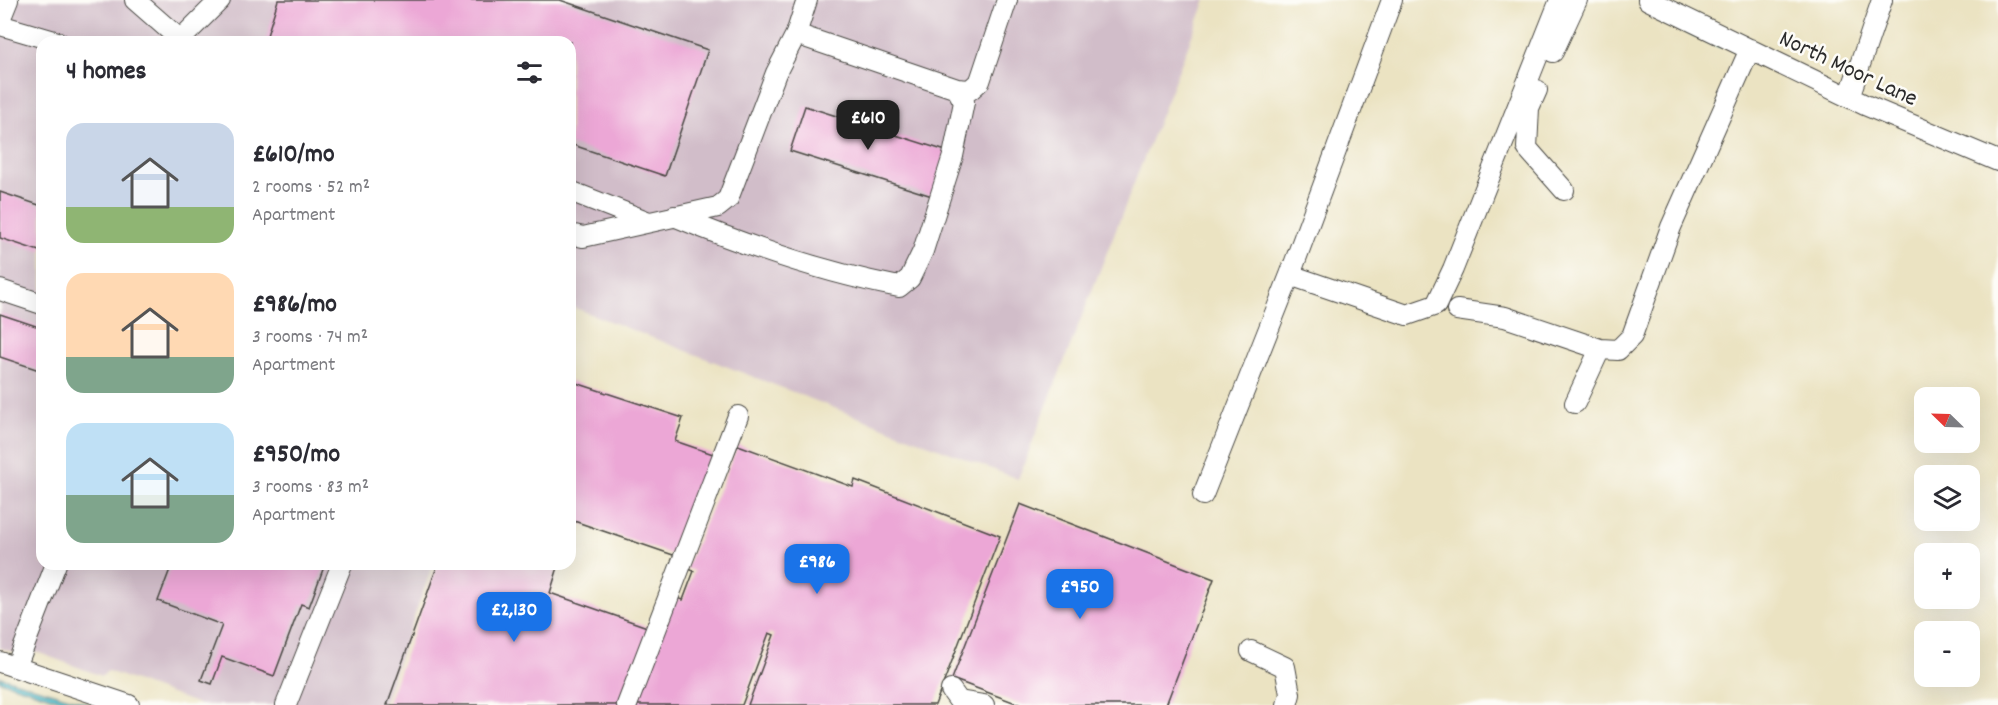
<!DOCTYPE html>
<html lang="en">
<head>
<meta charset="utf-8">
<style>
	body { margin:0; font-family:Dekko,sans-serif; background:#f7f7f7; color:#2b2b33; height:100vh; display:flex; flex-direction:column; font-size:22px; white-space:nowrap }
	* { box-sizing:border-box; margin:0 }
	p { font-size:20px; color:#7c7c81 }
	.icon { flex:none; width:33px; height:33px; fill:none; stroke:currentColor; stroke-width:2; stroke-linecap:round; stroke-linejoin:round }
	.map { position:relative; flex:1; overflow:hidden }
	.drawer { position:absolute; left:36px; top:36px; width:540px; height:534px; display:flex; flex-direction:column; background:#fff; border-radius:18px; box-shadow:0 6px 24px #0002 }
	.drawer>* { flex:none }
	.needle { width:39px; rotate:293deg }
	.tools { position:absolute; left:1914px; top:387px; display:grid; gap:12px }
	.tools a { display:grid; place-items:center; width:66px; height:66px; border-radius:12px; background:#fff; box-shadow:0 6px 24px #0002; font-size:30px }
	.price { position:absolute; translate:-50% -51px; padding:0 14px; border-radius:12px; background:#1a73e8; color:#fff; font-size:20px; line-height:39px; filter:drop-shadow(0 2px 3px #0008) }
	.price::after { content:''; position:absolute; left:50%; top:36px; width:18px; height:14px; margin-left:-9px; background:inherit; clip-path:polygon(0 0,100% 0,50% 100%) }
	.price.current { background:#222; color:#fff }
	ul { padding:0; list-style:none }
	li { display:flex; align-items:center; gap:18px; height:150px; padding:0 30px }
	li span { display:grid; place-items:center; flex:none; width:168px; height:120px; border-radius:18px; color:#555 }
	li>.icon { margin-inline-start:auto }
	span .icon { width:72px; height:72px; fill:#fffc; stroke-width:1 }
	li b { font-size:26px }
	h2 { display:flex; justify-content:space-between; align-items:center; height:72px; padding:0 30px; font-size:26px }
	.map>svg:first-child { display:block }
	.industrial { fill:#d1bdc9 }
	.water { fill:#56c2d0; stroke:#40767e; stroke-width:1.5 }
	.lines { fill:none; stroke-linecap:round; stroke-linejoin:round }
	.stream { stroke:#56c2d0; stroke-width:4.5 }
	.building { fill:#eca7d6 }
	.minor-casing { stroke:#484742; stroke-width:22 }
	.minor { stroke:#fff; stroke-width:20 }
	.labels { text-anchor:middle; stroke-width:5; stroke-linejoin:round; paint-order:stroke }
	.street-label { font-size:24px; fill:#2b2b2b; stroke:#fdfcf7 }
</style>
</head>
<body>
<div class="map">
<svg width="1998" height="705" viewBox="0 0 1998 705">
	<rect width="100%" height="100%" fill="#fdfcf7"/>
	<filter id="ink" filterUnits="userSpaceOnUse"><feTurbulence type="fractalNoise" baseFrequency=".0167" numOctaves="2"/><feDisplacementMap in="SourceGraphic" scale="12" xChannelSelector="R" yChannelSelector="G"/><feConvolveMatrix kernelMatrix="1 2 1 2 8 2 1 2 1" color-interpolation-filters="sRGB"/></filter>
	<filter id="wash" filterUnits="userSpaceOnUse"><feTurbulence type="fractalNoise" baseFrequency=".008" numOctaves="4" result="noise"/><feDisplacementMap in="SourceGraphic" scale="24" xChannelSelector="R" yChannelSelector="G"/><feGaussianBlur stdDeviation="1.35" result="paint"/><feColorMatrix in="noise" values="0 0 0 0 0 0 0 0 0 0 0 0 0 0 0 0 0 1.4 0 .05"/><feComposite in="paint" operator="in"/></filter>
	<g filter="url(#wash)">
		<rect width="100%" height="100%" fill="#ebe3c2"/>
		<path class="industrial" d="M0 0H1206L1018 479 570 306V42H42V564H433L383 705H201L108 671 102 676 39 653 12 652 0 648Z"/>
		<path class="water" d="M0 677 92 705H76L0 681Z"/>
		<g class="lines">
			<path class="stream" d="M1664 20 1719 45"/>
		</g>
		<g id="blocks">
			<path class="building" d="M278 0H560L708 50 665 176 570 144V42H265Z
				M805 106 946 151 932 196 790 151Z
				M0 192 42 206V252L0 238Z
				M0 314 42 328V371L0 357Z
				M570 381 683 418 675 441 713 454 679 557 574 521 570 532Z
				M738 445 853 487 855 480 1000 536 935 705H748L774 635 769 633 742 705H634L674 597 683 600 694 571 686 568Z
				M1020 504 1214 579 1166 705H1021L952 679Z
				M172 564H325L309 607 301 604 274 676 222 657 212 684 201 680 222 625 158 601Z
				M438 564H559L550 593 650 628 622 705H387Z"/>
		</g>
	</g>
	<g filter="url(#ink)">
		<use href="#blocks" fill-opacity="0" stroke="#484742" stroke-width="1.5"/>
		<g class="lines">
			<g class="minor-casing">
				<path id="minor" d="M135 0 183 42
					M1648 0 1865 105 1998 161
					M0 20 8 0
					M0 25 58 42
					M178 42 220 0
					M1553 52 1577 0
					M957 89 970 90 980 81 1007 0
					M1537 90 1529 108 1527 148 1564 190
					M1849 97 1882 0
					M570 191 649 222
					M674 216C746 246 822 272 899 287L910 278 923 251 953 156 964 102 957 89 796 34
					M570 234 583 237 718 207 728 199 776 73 796 34 807 0
					M1290 275 1407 315 1436 305 1453 269 1560 0
					M0 290 42 304
					M1457 310 1505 317 1600 349
					M1575 403 1600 349 1618 350 1632 336 1671 227 1750 49
					M1203 495 1290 275 1392 0
					M1251 651 1285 667 1290 694 1287 705
					M0 662 129 705
					M16 667 56 564
					M951 690 959 701 984 705
					M286 705 342 564
					M627 705 738 416"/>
			</g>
			<use href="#minor" class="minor"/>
		</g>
	</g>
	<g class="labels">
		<g class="street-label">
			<text transform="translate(1849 67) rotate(25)" y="8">North Moor Lane</text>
		</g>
	</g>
</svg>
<div class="tools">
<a><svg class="needle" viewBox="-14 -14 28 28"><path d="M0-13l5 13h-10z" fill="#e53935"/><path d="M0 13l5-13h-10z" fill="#7c7c81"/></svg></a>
<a><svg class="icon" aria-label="layers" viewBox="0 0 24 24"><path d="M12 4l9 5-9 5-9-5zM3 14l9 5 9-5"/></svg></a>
<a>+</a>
<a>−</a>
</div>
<b class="price current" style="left:868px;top:151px">£610</b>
<b class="price" style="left:817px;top:595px">£986</b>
<b class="price" style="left:1080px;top:620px">£950</b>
<b class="price" style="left:514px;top:643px">£2,130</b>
<section class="drawer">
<h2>4 homes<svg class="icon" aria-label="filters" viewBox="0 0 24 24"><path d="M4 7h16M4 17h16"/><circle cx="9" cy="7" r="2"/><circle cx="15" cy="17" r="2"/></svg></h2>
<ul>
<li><span style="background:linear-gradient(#c9d6e8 70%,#8fb573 0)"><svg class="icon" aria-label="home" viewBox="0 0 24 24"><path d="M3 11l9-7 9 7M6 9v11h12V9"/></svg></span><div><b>£610/mo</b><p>2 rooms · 52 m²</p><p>Apartment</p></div></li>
<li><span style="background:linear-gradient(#ffd9b3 70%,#7fa58c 0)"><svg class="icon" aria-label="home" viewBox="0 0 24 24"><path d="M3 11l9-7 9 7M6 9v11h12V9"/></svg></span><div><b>£986/mo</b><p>3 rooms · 74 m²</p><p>Apartment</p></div></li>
<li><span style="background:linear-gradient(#bfe0f5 60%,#7fa58c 0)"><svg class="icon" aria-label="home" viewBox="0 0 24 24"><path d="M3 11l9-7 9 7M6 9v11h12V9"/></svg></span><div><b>£950/mo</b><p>3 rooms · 83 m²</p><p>Apartment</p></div></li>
</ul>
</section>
</div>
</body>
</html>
